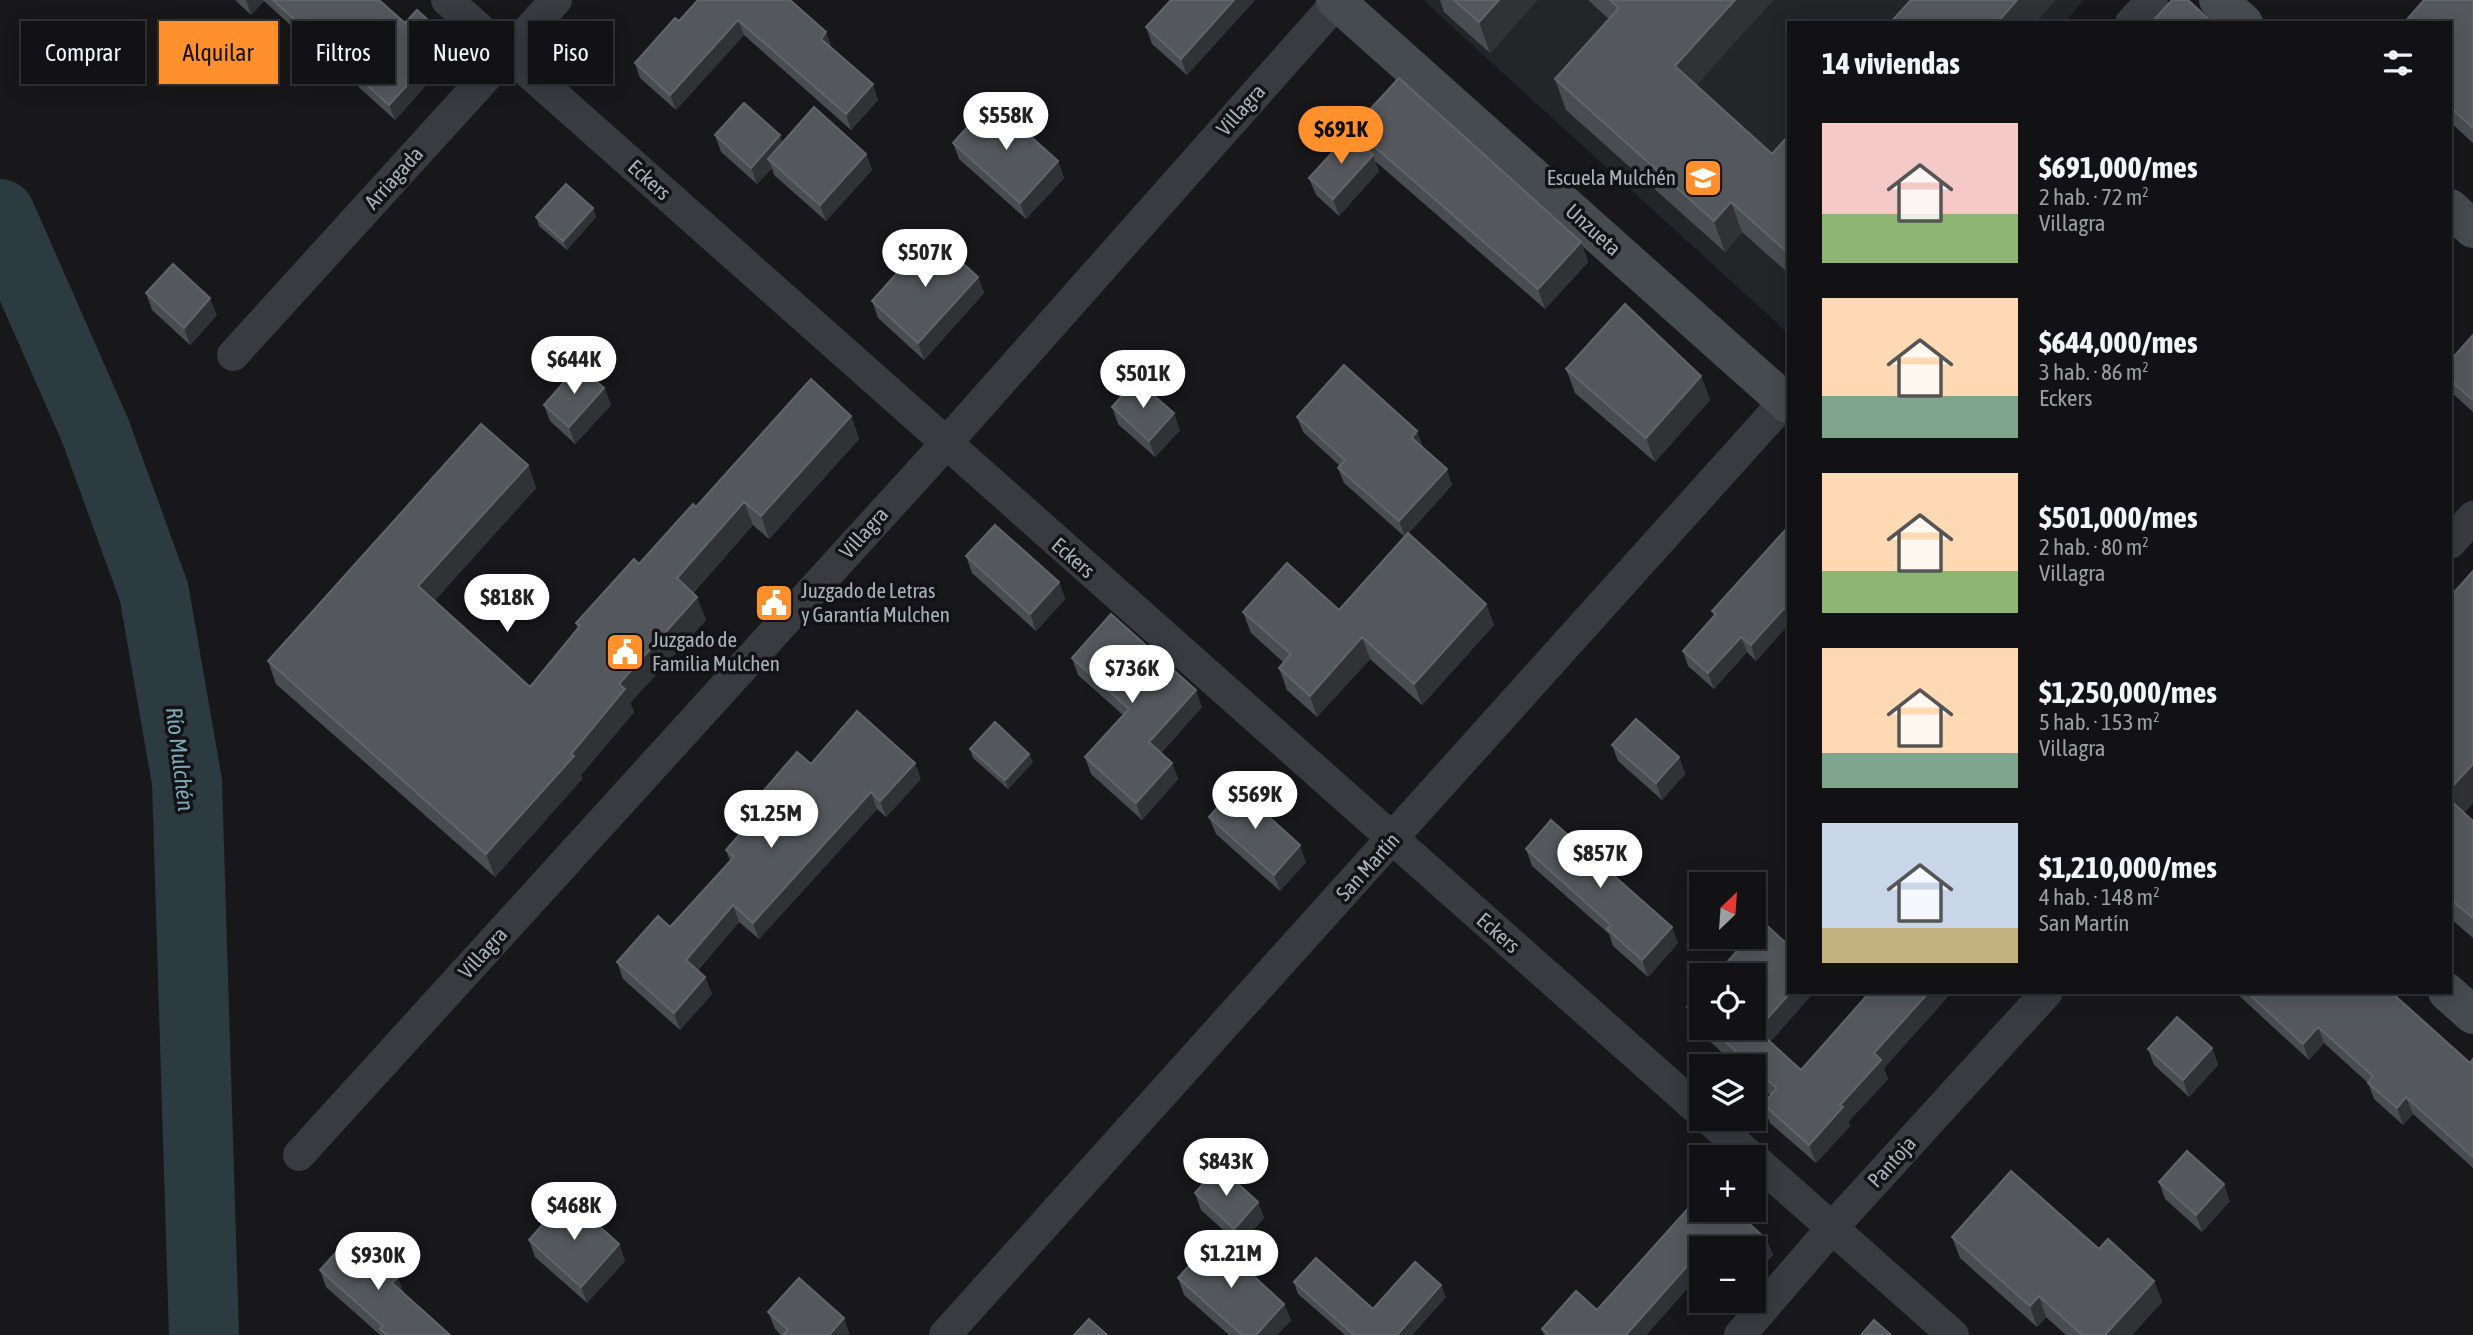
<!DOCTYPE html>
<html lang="es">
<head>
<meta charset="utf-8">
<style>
	body { margin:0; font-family:"Asap Condensed",sans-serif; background:#1b1b1d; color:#f1f3f6; height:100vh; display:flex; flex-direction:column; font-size:26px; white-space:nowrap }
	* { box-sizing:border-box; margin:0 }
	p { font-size:23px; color:#9c9ea0 }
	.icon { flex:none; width:38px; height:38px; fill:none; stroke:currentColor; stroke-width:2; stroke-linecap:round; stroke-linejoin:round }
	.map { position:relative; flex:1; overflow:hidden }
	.details { position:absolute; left:1787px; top:21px; width:665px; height:973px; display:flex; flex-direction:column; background:#121214; border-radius:0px; box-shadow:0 4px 18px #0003,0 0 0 2px #313234 }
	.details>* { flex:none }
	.hud { position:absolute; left:21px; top:21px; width:665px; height:63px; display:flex; gap:14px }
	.needle { width:46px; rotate:25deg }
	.buttons { position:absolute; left:1689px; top:872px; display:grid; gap:14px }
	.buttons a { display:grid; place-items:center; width:77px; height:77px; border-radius:0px; background:#121214; box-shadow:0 4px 18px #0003,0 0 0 2px #313234; font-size:35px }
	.price { position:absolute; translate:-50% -60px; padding:0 16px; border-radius:24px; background:#fff; color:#222; font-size:23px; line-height:46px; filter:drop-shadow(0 2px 4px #0008) }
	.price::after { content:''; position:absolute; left:50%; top:42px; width:21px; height:16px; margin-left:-10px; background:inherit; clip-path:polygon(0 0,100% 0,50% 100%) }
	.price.active { background:#ff902c; color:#111 }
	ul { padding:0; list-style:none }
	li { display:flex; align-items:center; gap:21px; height:175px; padding:0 35px }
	li span { display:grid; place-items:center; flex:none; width:196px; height:140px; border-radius:0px; color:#555 }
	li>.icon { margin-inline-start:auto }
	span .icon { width:84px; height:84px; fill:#fffc; stroke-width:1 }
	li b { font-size:30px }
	h2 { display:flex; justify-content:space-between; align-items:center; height:84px; padding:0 35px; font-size:30px }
	.tag { padding:0 24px; border-radius:0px; background:#121214; box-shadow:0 4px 18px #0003,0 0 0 2px #313234; font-size:24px; line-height:63px }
	.tag.active { background:#ff902c; color:#111 }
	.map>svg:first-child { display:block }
	.built { fill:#242528 }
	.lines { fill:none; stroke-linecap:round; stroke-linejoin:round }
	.river { stroke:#2c3b40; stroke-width:70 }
	.street { stroke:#393b40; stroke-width:32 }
	.secondary { stroke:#464b50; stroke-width:38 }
	.wall { fill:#494c50 }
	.shaded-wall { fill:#313236 }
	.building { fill:#54575c; stroke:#61656a; stroke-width:2 }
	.labels { text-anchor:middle; stroke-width:7; stroke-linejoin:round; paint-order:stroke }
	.street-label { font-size:21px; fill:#a9b2bb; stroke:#131316 }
	.poi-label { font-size:21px; fill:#a9b2bb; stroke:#131316; text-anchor:start }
	.water-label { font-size:23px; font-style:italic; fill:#7da9b9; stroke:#131316 }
</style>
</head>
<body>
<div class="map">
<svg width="2473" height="1335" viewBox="0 0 2473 1335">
	<rect width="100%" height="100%" fill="#18181b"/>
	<path class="built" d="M1423 0H2084L2064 23H1788V333Z"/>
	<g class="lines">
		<path class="river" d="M0 214 95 430 154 592 187 782 204 1335"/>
		<path class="street" d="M447 0 1701 1112
			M2131 23 2152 0
			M233 355 556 0
			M2450 543 2473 517
			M1708 1118 1751 1157
			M299 1155 933 458 1339 0
			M1754 1159 1953 1335
			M945 1335 1788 398
			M1740 1335 1832 1228 2047 992"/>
		<path class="secondary" d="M1335 0 1788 404
			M2218 0 2244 23
			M2450 208 2473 229
			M2447 992 2473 1015"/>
	</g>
	<path class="wall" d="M235 0H379L405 23 449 39 454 54 395 120 264 1 251 15Z
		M698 0 832 48 878 100 851 130 744 35 676 110 640 78 635 63 679 21Z
		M1171 0H1255L1187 75 1152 44 1146 27Z
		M1440 0H1537L1490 53 1444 12Z
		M1588 0H1773L1696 85 1772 154 1788 136V273L1742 232 1725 252 1566 110 1555 79 1609 19Z
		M2473 0V143L2450 122V23Z
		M1353 128 1581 242 1588 262 1545 309 1375 161 1379 171 1339 216 1316 195 1309 178 1358 142Z
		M715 135 783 142 866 154 872 170 826 221 774 175 772 168 757 184 721 152Z
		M953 143 1058 161 1064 178 1026 219 959 159Z
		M593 208 596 217 567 250 539 226 536 217Z
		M978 277 984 293 924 360 878 318 872 301Z
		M146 293 217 315 190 345 152 310Z
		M2473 335V412L2450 391V361Z
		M1566 369 1701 376 1710 400 1655 462 1575 393Z
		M604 388 611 405 575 444 550 421 544 405Z
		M1112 407 1180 430 1155 457 1118 424Z
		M851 416 859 439 769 539 753 525 693 593 706 620 630 703 634 712 581 775 582 779 495 877 276 684 268 661 528 465 536 488 434 601 530 687 578 629 576 623 639 564 696 507Z
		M1297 417 1423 447 1452 485 1408 534 1486 604 1494 625 1422 705 1370 659 1317 717 1287 690 1279 668 1284 663 1251 633 1243 612 1339 610 1405 537 1344 483 1338 468 1340 466 1303 432Z
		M1788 520V625L1756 661 1747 652 1714 689 1688 666 1683 651 1714 616 1712 611 1788 527 1786 523Z
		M966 556 1059 582 1065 599 1036 631 972 573Z
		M2473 571V803L2464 813 2473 821V938L2450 918V597Z
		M1072 658 1202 707 1161 753 1172 763 1178 779 1142 820 1091 774 1085 757 1123 715 1078 675Z
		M1612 745 1679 757 1685 774 1662 800 1618 761Z
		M970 749 1033 762 1008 789 973 758Z
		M811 764 921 779 886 817 877 809 759 939 739 922 698 970 705 977 712 994 680 1030 623 979 617 962 670 927 730 861 726 850 743 830 739 819Z
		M1209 817 1306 862 1280 891 1216 834Z
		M1526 849 1678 943 1648 977 1613 946 1609 934 1532 866Z
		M1701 991V1027H1754L1788 992H1814L1770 1042 1801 1070 1870 992H1952L1884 1068 1888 1079 1848 1122 1850 1126 1816 1163 1770 1123 1763 1104 1771 1096 1754 1080V1066H1737L1693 1026 1687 1007Z
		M2235 992H2391L2470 1063 2473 1059V1168L2413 1114 2403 1125 2374 1099 2368 1083 2324 1043 2309 1060Z
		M2212 1048 2218 1065 2189 1097 2154 1065 2148 1049Z
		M2159 1182 2230 1201 2202 1232 2165 1199Z
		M1195 1193 1258 1202 1264 1218 1240 1245 1201 1210Z
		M1701 1194 1766 1239 1773 1255 1754 1276V1248H1701V1286L1695 1280 1646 1335H1544L1542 1329 1597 1310Z
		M1952 1237 2154 1281 2162 1302 2132 1335H2066L2046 1317 2037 1327 1960 1258Z
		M529 1240 619 1244 625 1261 587 1303 535 1257Z
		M320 1270 404 1293 450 1335H380L326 1287Z
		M1178 1278 1284 1304 1291 1320 1277 1335H1229L1184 1295Z
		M1294 1282 1373 1309 1446 1297 1412 1335H1345L1298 1294Z
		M1717 1300H1732L1725 1308Z
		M768 1312 850 1334 781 1335 775 1329Z"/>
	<path class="shaded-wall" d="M246 0H263L264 1 251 15Z
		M1234 0H1255L1187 75 1181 59Z
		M1499 0H1537L1490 53 1479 22Z
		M1735 0H1773L1686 97 1675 66Z
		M2017 0H2056L2035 23H1997Z
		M738 20 744 35 676 110 670 95Z
		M826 32 832 48 821 39Z
		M449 39 454 54 395 120 389 105Z
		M873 84 878 100 851 130 846 114Z
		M780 135 786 152 768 159 772 168 757 184 751 168Z
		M866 154 872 170 826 221 820 205Z
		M1373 155 1379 171 1339 216 1333 199Z
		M1058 161 1064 178 1026 219 1020 203Z
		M1731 202 1742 232 1725 252 1714 221Z
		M593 208 596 217 567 250 563 241Z
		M1581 242 1588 262 1545 309 1538 289Z
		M978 277 984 293 924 360 918 343Z
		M210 298 217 315 190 345 184 328Z
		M1701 376 1710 400 1655 462 1646 438Z
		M604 388 611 405 575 444 569 427Z
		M1174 413 1180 430 1155 457 1149 441Z
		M851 416 859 439 769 539 761 516Z
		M1417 431 1423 447 1412 438Z
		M528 465 536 488 427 609 418 586Z
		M1447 469 1452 485 1405 537 1399 521Z
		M744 502 753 525 685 601 677 578Z
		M1059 582 1065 599 1036 631 1030 614Z
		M697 597 706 620 630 703 634 712 581 775 582 779 495 877 486 854 571 754 619 684Z
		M1486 604 1494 625 1422 705 1414 684Z
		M1788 604V625L1756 661 1751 645Z
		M1362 637 1370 659 1317 717 1310 696Z
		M1741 637 1747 652 1714 689 1708 673Z
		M1196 690 1202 707 1155 759 1149 742Z
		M1029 754 1033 762 1008 789 1005 780Z
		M1679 757 1685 774 1662 800 1656 783Z
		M915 763 921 779 886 817 880 801Z
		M1172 763 1178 779 1142 820 1136 803Z
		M2473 764V803L2455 823 2450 810V789Z
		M871 792 877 809 759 939 753 923Z
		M1300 845 1306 862 1280 891 1274 875Z
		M733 905 739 922 692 976 686 960Z
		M1672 927 1678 943 1648 977 1642 960Z
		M705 977 712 994 680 1030 674 1013Z
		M1791 992H1814L1764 1049 1757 1030Z
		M1929 992H1952L1884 1068 1888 1079 1848 1122 1850 1126 1816 1163 1809 1145 1840 1105 1874 1053Z
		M2318 1027 2324 1043 2309 1060 2303 1044Z
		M2212 1048 2218 1065 2189 1097 2183 1080Z
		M2406 1097 2413 1114 2403 1125 2397 1108Z
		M2224 1184 2230 1201 2202 1232 2196 1215Z
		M1258 1202 1264 1218 1240 1245 1234 1229Z
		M1766 1239 1773 1255 1754 1276V1253Z
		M619 1244 625 1261 587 1303 581 1287Z
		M1689 1264 1695 1280 1646 1335H1626Z
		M398 1277 404 1293 392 1283Z
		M2154 1281 2162 1302 2132 1335H2105Z
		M1441 1285 1446 1297 1412 1335H1397Z
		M2039 1296 2046 1317 2037 1327 2030 1306Z
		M1722 1300H1732L1725 1308Z
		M1284 1304 1291 1320 1277 1335H1256Z
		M844 1318 850 1335H829Z"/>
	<path class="building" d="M273 0H379L405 23 417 10 449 39 389 105Z
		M698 0H790L826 32 821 39 873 84 846 114 738 20 670 95 635 63 675 18 679 21Z
		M1171 0H1234L1181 59 1146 27Z
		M1454 0H1499L1479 22Z
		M1610 0H1735L1675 66 1772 154 1788 136V253L1731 202 1714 221 1555 79 1619 8Z
		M1911 0H2017L1997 23H1890Z
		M2172 0H2188L2213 23H2151Z
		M2424 0H2473V128L2450 107V23H2404Z
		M1399 78 1581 242 1538 289 1353 128Z
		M991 101 1058 161 1020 203 953 143Z
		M744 103 780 135 751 168 715 135Z
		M814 107 866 154 820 205 768 159Z
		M1349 134 1373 155 1333 199 1309 178Z
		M566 184 593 208 563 241 536 217Z
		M931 235 978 277 918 343 872 301Z
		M173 264 210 298 184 328 146 293Z
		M1625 304 1701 376 1646 438 1566 369Z
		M2473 335V400L2450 380V361Z
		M579 365 604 388 569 427 544 405Z
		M1344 365 1417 431 1412 438 1447 469 1399 521 1338 468 1345 460 1297 417Z
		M811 379 851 416 761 516 744 502 677 578 697 597 619 684 625 689 571 754 574 756 486 854 268 661 481 424 528 465 418 586 530 687 580 626 576 623 634 559 639 564 693 504 696 507Z
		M1136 380 1174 413 1149 441 1112 407Z
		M995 525 1059 582 1030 614 966 556Z
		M1788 527V604L1751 645 1741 637 1708 673 1683 651 1716 614 1712 611Z
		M1408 533 1486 604 1414 684 1362 637 1310 696 1279 668 1291 654 1243 612 1287 563 1339 610Z
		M2473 571V764L2450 789V597Z
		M1111 614 1196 690 1149 742 1172 763 1136 803 1085 757 1129 709 1072 658Z
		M857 711 915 763 880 801 871 792 753 923 733 905 686 960 705 977 674 1013 617 962 658 916 670 927 734 857 726 850 747 826 739 819 797 752 811 764Z
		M1636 719 1679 757 1656 783 1612 745Z
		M995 722 1029 754 1005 780 970 749Z
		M1236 787 1300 845 1274 875 1209 817Z
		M2450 800 2473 821V918L2450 899Z
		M1551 820 1672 927 1642 960 1607 929 1611 925 1526 849Z
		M1763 922 1788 945V992H1791L1757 1030 1801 1070 1870 992H1929L1874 1053 1881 1060 1840 1105 1843 1107 1809 1145 1763 1104 1777 1088 1754 1068V1066H1752L1709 1027H1754V975H1716L1750 936H1754V933Z
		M1701 991V1020L1687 1007Z
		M2247 992H2391L2470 1063 2473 1059V1157L2406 1097 2397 1108 2368 1083 2373 1076 2318 1027 2303 1044Z
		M2177 1017 2212 1048 2183 1080 2148 1049Z
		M2187 1151 2224 1184 2196 1215 2159 1182Z
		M1219 1166 1258 1202 1234 1229 1195 1193Z
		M2011 1171 2099 1249 2108 1239 2154 1281 2105 1335H2082L2039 1296 2030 1306 1952 1237Z
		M1701 1194V1209H1733L1766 1239 1754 1253V1248H1701V1275L1689 1264 1626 1335H1549L1542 1329 1576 1291 1597 1310Z
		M567 1197 619 1244 581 1287 529 1240Z
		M351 1236 398 1277 392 1283 450 1335H387L380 1329 383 1326 320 1270Z
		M1213 1239 1284 1304 1256 1335H1242L1178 1278Z
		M1316 1258 1373 1309 1415 1262 1441 1285 1397 1335H1354L1294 1282Z
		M799 1278 844 1318 829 1335H783L788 1330 768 1312Z
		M1089 1319 1107 1335H1074Z
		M1874 1320 1891 1335H1861Z"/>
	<defs>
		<g id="school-square" transform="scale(2.0125)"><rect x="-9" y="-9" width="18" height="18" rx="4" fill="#ff902c" stroke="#131316"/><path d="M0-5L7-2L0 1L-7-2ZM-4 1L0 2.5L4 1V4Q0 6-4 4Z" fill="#fff"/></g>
		<g id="civic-square" transform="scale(2.0125)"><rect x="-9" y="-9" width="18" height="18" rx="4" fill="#ff902c" stroke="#131316"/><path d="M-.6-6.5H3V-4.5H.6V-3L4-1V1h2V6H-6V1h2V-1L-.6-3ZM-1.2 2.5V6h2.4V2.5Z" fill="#fff"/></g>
	</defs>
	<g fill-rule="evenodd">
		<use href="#school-square" x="1703" y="178"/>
		<use href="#civic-square" x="774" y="603"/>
		<use href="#civic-square" x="625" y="652"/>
	</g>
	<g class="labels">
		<g class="street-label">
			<text transform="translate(1241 110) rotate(-48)" y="7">Villagra</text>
			<text transform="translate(394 178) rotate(-48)" y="7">Arriagada</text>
			<text transform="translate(649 180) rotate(42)" y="7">Eckers</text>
			<text transform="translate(1593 230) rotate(42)" y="7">Unzueta</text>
			<text transform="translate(864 533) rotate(-48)" y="7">Villagra</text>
			<text transform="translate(1073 558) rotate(41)" y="7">Eckers</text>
			<text transform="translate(1368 867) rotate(-48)" y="7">San Martín</text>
			<text transform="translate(1498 933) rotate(41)" y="7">Eckers</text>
			<text transform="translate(483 953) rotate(-48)" y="7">Villagra</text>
			<text transform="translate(1892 1162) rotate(-48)" y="7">Pantoja</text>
		</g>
		<g class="poi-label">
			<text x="1676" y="185" text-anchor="end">Escuela Mulchén</text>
			<text x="801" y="598">Juzgado de Letras<tspan x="801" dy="24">y Garantía Mulchen</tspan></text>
			<text x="652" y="647">Juzgado de<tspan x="652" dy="24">Familia Mulchen</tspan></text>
		</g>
		<g class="water-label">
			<text transform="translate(180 759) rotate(83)" y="8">Río Mulchén</text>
		</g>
	</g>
</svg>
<div class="buttons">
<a><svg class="needle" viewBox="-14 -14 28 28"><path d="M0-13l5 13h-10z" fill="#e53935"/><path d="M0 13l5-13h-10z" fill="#9c9ea0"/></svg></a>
<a><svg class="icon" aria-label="locate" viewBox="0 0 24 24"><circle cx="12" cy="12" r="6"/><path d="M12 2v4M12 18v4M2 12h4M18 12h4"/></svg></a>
<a><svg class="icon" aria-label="layers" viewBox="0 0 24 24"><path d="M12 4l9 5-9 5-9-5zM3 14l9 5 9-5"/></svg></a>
<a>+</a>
<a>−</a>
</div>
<b class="price" style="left:1006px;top:152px">$558K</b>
<b class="price active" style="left:1341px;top:166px">$691K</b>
<b class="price" style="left:925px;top:289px">$507K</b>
<b class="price" style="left:574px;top:396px">$644K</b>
<b class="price" style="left:1143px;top:410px">$501K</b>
<b class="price" style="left:507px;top:634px">$818K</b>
<b class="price" style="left:1132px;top:705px">$736K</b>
<b class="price" style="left:1255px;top:831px">$569K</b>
<b class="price" style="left:771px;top:850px">$1.25M</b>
<b class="price" style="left:1600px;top:890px">$857K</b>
<b class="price" style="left:1226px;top:1198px">$843K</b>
<b class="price" style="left:574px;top:1242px">$468K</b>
<b class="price" style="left:1231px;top:1290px">$1.21M</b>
<b class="price" style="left:378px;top:1292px">$930K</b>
<div class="hud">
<a class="tag">Comprar</a>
<a class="tag active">Alquilar</a>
<a class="tag">Filtros</a>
<a class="tag">Nuevo</a>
<a class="tag">Piso</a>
</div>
<section class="details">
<h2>14 viviendas<svg class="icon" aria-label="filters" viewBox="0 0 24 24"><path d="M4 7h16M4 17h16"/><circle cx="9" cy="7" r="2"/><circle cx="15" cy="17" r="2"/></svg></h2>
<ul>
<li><span style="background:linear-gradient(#f6c9c9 65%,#8fb573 0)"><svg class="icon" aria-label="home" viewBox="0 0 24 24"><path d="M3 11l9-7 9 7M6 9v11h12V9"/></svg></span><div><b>$691,000/mes</b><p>2 hab. · 72 m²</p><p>Villagra</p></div></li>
<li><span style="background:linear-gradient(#ffd9b3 70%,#7fa58c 0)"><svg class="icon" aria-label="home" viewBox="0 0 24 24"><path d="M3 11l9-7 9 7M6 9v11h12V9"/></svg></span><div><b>$644,000/mes</b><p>3 hab. · 86 m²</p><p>Eckers</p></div></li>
<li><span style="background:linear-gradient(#ffd9b3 70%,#8fb573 0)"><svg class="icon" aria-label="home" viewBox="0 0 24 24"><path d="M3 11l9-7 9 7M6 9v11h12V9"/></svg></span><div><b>$501,000/mes</b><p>2 hab. · 80 m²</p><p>Villagra</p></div></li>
<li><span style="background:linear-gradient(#ffd9b3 75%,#7fa58c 0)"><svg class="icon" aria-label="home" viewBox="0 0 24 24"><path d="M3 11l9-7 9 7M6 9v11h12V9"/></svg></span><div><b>$1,250,000/mes</b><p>5 hab. · 153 m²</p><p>Villagra</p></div></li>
<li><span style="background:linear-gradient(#c9d6e8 75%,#c2b280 0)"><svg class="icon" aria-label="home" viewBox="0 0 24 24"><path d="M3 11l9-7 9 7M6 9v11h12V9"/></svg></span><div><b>$1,210,000/mes</b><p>4 hab. · 148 m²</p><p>San Martín</p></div></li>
</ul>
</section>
</div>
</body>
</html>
